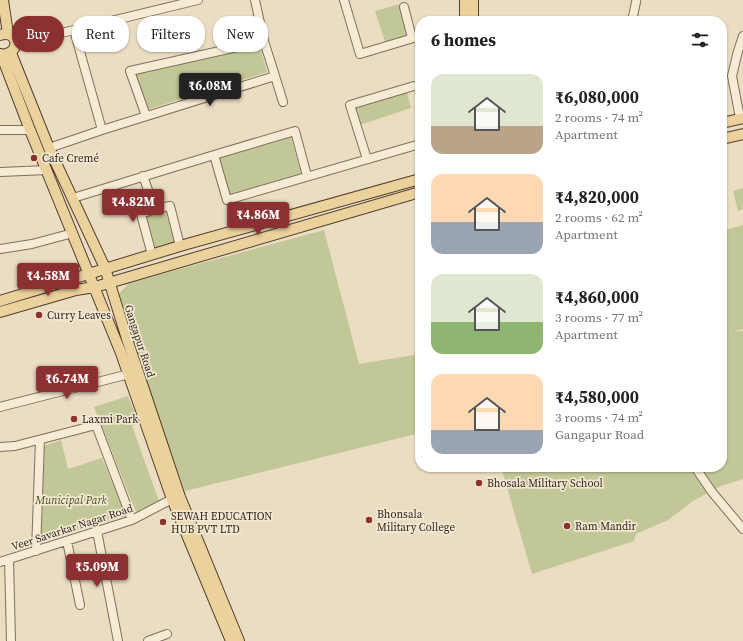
<!DOCTYPE html>
<html lang="en">
<head>
<meta charset="utf-8">
<style>
	body { margin:0; font-family:"Source Serif 4",serif; background:#f2f2f2; color:#202124; height:100vh; display:flex; flex-direction:column; font-size:15px; white-space:nowrap }
	* { box-sizing:border-box; margin:0 }
	p { font-size:13px; color:#757577 }
	.icon { flex:none; width:22px; height:22px; fill:none; stroke:currentColor; stroke-width:2; stroke-linecap:round; stroke-linejoin:round }
	.map { position:relative; flex:1; overflow:hidden }
	.side { position:absolute; left:415px; top:16px; width:312px; height:456px; display:flex; flex-direction:column; background:#fff; border-radius:16px; box-shadow:0 1px 3px #0004 }
	.side>* { flex:none }
	.banner { position:absolute; left:12px; top:16px; width:343px; height:36px; display:flex; gap:8px }
	.price { position:absolute; translate:-50% -34px; padding:0 9px; border-radius:4px; background:#8c3032; color:#fff; font-size:13px; line-height:26px; filter:drop-shadow(0 1px 2px #0008) }
	.price::after { content:''; position:absolute; left:50%; top:24px; width:12px; height:9px; margin-left:-6px; background:inherit; clip-path:polygon(0 0,100% 0,50% 100%) }
	.price.selected { background:#222; color:#fff }
	ul { padding:0; list-style:none }
	li { display:flex; align-items:center; gap:12px; height:100px; padding:0 16px }
	li span { display:grid; place-items:center; flex:none; width:112px; height:80px; border-radius:12px; color:#555 }
	li>.icon { margin-inline-start:auto }
	span .icon { width:48px; height:48px; fill:#fffc; stroke-width:1 }
	li b { font-size:17px }
	h2 { display:flex; justify-content:space-between; align-items:center; height:48px; padding:0 16px; font-size:17px }
	.pill { padding:0 14px; border-radius:16px; background:#fff; box-shadow:0 1px 3px #0004; font-size:14px; line-height:36px }
	.pill.selected { background:#8c3032; color:#fff }
	.map>svg:first-child { display:block }
	.green { fill:#c2c797 }
	.lines { fill:none; stroke-linecap:round; stroke-linejoin:round }
	.minor-casing { stroke:#826f5b; stroke-width:10 }
	.major-casing { stroke:#503e2f; stroke-width:12 }
	.minor { stroke:#f6ebd4; stroke-width:8 }
	.major { stroke:#ebd19c; stroke-width:10 }
	.poi-dot { fill:#8c3032; stroke:#f2e8d1; stroke-width:1.5 }
	.labels { text-anchor:middle; stroke-width:3.5; stroke-linejoin:round; paint-order:stroke }
	.poi-label { font-size:11px; fill:#33281e; stroke:#f2e8d1; text-anchor:start }
	.street-label { font-size:11px; fill:#33281e; stroke:#f2e8d1 }
	.park-label { font-size:11px; font-style:italic; fill:#454e26; stroke:#f2e8d1 }
</style>
</head>
<body>
<div class="map">
<svg width="743" height="641" viewBox="0 0 743 641">
	<rect width="100%" height="100%" fill="#eaddc2"/>
	<path class="green" d="M400 4 408 35 385 42 375 11Z
		M260 47 267 72 149 109 135 73Z
		M407 92 411 108 360 125 355 108Z
		M291 137 301 174 230 194 219 158Z
		M743 188V209L738 211 733 191Z
		M166 212 175 244 155 250 145 217Z
		M743 225V329L734 331H743V479L721 486 693 501 668 520 636 534 634 541 532 574 501 467H722V332L726 331 722 330V231Z
		M324 230 359 364 420 354V433L185 491 124 317 118 295 129 283Z
		M128 396 139 423 132 426 159 501 136 512 94 407Z
		M61 440 68 469 102 458 126 516 38 542 41 447Z"/>
	<g class="lines">
		<g class="minor-casing">
			<path id="minor" d="M344 0 360 54 420 36
				M404 7 412 38
				M632 21 636 2
				M74 30 102 130
				M16 44 198 0
				M275 76 283 102
				M146 116 130 71 264 41
				M740 118 732 76 738 51 743 36
				M0 130H30
				M49 148 102 130 275 76 264 41 255 0
				M214 155 295 131 307 176
				M367 159 350 105 414 86
				M0 172 47 170
				M143 176 155 209 170 206 180 246
				M73 198 214 155 227 200 420 144
				M0 249 32 244 73 233
				M152 255 141 214 155 209
				M0 407 129 374
				M0 447 15 446 96 425 132 520
				M695 467 712 492 743 529
				M97 531 118 641
				M67 541 80 605
				M36 551 40 440
				M9 559 11 641
				M0 562 132 520 172 499
				M148 641 167 634"/>
		</g>
		<g class="major-casing">
			<path id="major" d="M3 0 8 34
				M465 21V0
				M473 21V0
				M0 35C16 29 22 50 6 54
				M11 53 49 148 105 268 128 342 180 497 239 641
				M1 54 30 130 121 353 172 499 231 641
				M722 123 743 118
				M722 139 743 134
				M0 301 180 246 420 179
				M0 312 76 290 95 287 420 192"/>
		</g>
		<use href="#minor" class="minor"/>
		<use href="#major" class="major"/>
	</g>
	<g class="poi-dot">
		<circle cx="34" cy="158" r="4"/>
		<circle cx="39" cy="315" r="4"/>
		<circle cx="74" cy="419" r="4"/>
		<circle cx="479" cy="483" r="4"/>
		<circle cx="369" cy="520" r="4"/>
		<circle cx="163" cy="522" r="4"/>
		<circle cx="567" cy="526" r="4"/>
	</g>
	<g class="labels">
		<g class="poi-label">
			<text x="42" y="162">Cafe Cremé</text>
			<text x="47" y="319">Curry Leaves</text>
			<text x="82" y="423">Laxmi Park</text>
			<text x="487" y="487">Bhosala Military School</text>
			<text x="377" y="518">Bhonsala<tspan x="377" dy="13">Military College</tspan></text>
			<text x="171" y="520">SEWAH EDUCATION<tspan x="171" dy="13">HUB PVT LTD</tspan></text>
			<text x="575" y="530">Ram Mandir</text>
		</g>
		<g class="street-label">
			<text transform="translate(140 341) rotate(72)" y="4">Gangapur Road</text>
			<text transform="translate(72 527) rotate(-18)" y="4">Veer Savarkar Nagar Road</text>
		</g>
		<g class="park-label">
			<text x="71" y="504">Municipal Park</text>
		</g>
	</g>
</svg>
<b class="price selected" style="left:210px;top:107px">₹6.08M</b>
<b class="price" style="left:133px;top:223px">₹4.82M</b>
<b class="price" style="left:258px;top:236px">₹4.86M</b>
<b class="price" style="left:48px;top:297px">₹4.58M</b>
<b class="price" style="left:67px;top:400px">₹6.74M</b>
<b class="price" style="left:97px;top:588px">₹5.09M</b>
<div class="banner">
<a class="pill selected">Buy</a>
<a class="pill">Rent</a>
<a class="pill">Filters</a>
<a class="pill">New</a>
</div>
<section class="side">
<h2>6 homes<svg class="icon" aria-label="filters" viewBox="0 0 24 24"><path d="M4 7h16M4 17h16"/><circle cx="9" cy="7" r="2"/><circle cx="15" cy="17" r="2"/></svg></h2>
<ul>
<li><span style="background:linear-gradient(#dfe7d0 65%,#b9a48a 0)"><svg class="icon" aria-label="home" viewBox="0 0 24 24"><path d="M3 11l9-7 9 7M6 9v11h12V9"/></svg></span><div><b>₹6,080,000</b><p>2 rooms · 74 m²</p><p>Apartment</p></div></li>
<li><span style="background:linear-gradient(#ffd9b3 60%,#9aa5b1 0)"><svg class="icon" aria-label="home" viewBox="0 0 24 24"><path d="M3 11l9-7 9 7M6 9v11h12V9"/></svg></span><div><b>₹4,820,000</b><p>2 rooms · 62 m²</p><p>Apartment</p></div></li>
<li><span style="background:linear-gradient(#dfe7d0 60%,#8fb573 0)"><svg class="icon" aria-label="home" viewBox="0 0 24 24"><path d="M3 11l9-7 9 7M6 9v11h12V9"/></svg></span><div><b>₹4,860,000</b><p>3 rooms · 77 m²</p><p>Apartment</p></div></li>
<li><span style="background:linear-gradient(#ffd9b3 70%,#9aa5b1 0)"><svg class="icon" aria-label="home" viewBox="0 0 24 24"><path d="M3 11l9-7 9 7M6 9v11h12V9"/></svg></span><div><b>₹4,580,000</b><p>3 rooms · 74 m²</p><p>Gangapur Road</p></div></li>
</ul>
</section>
</div>
</body>
</html>
